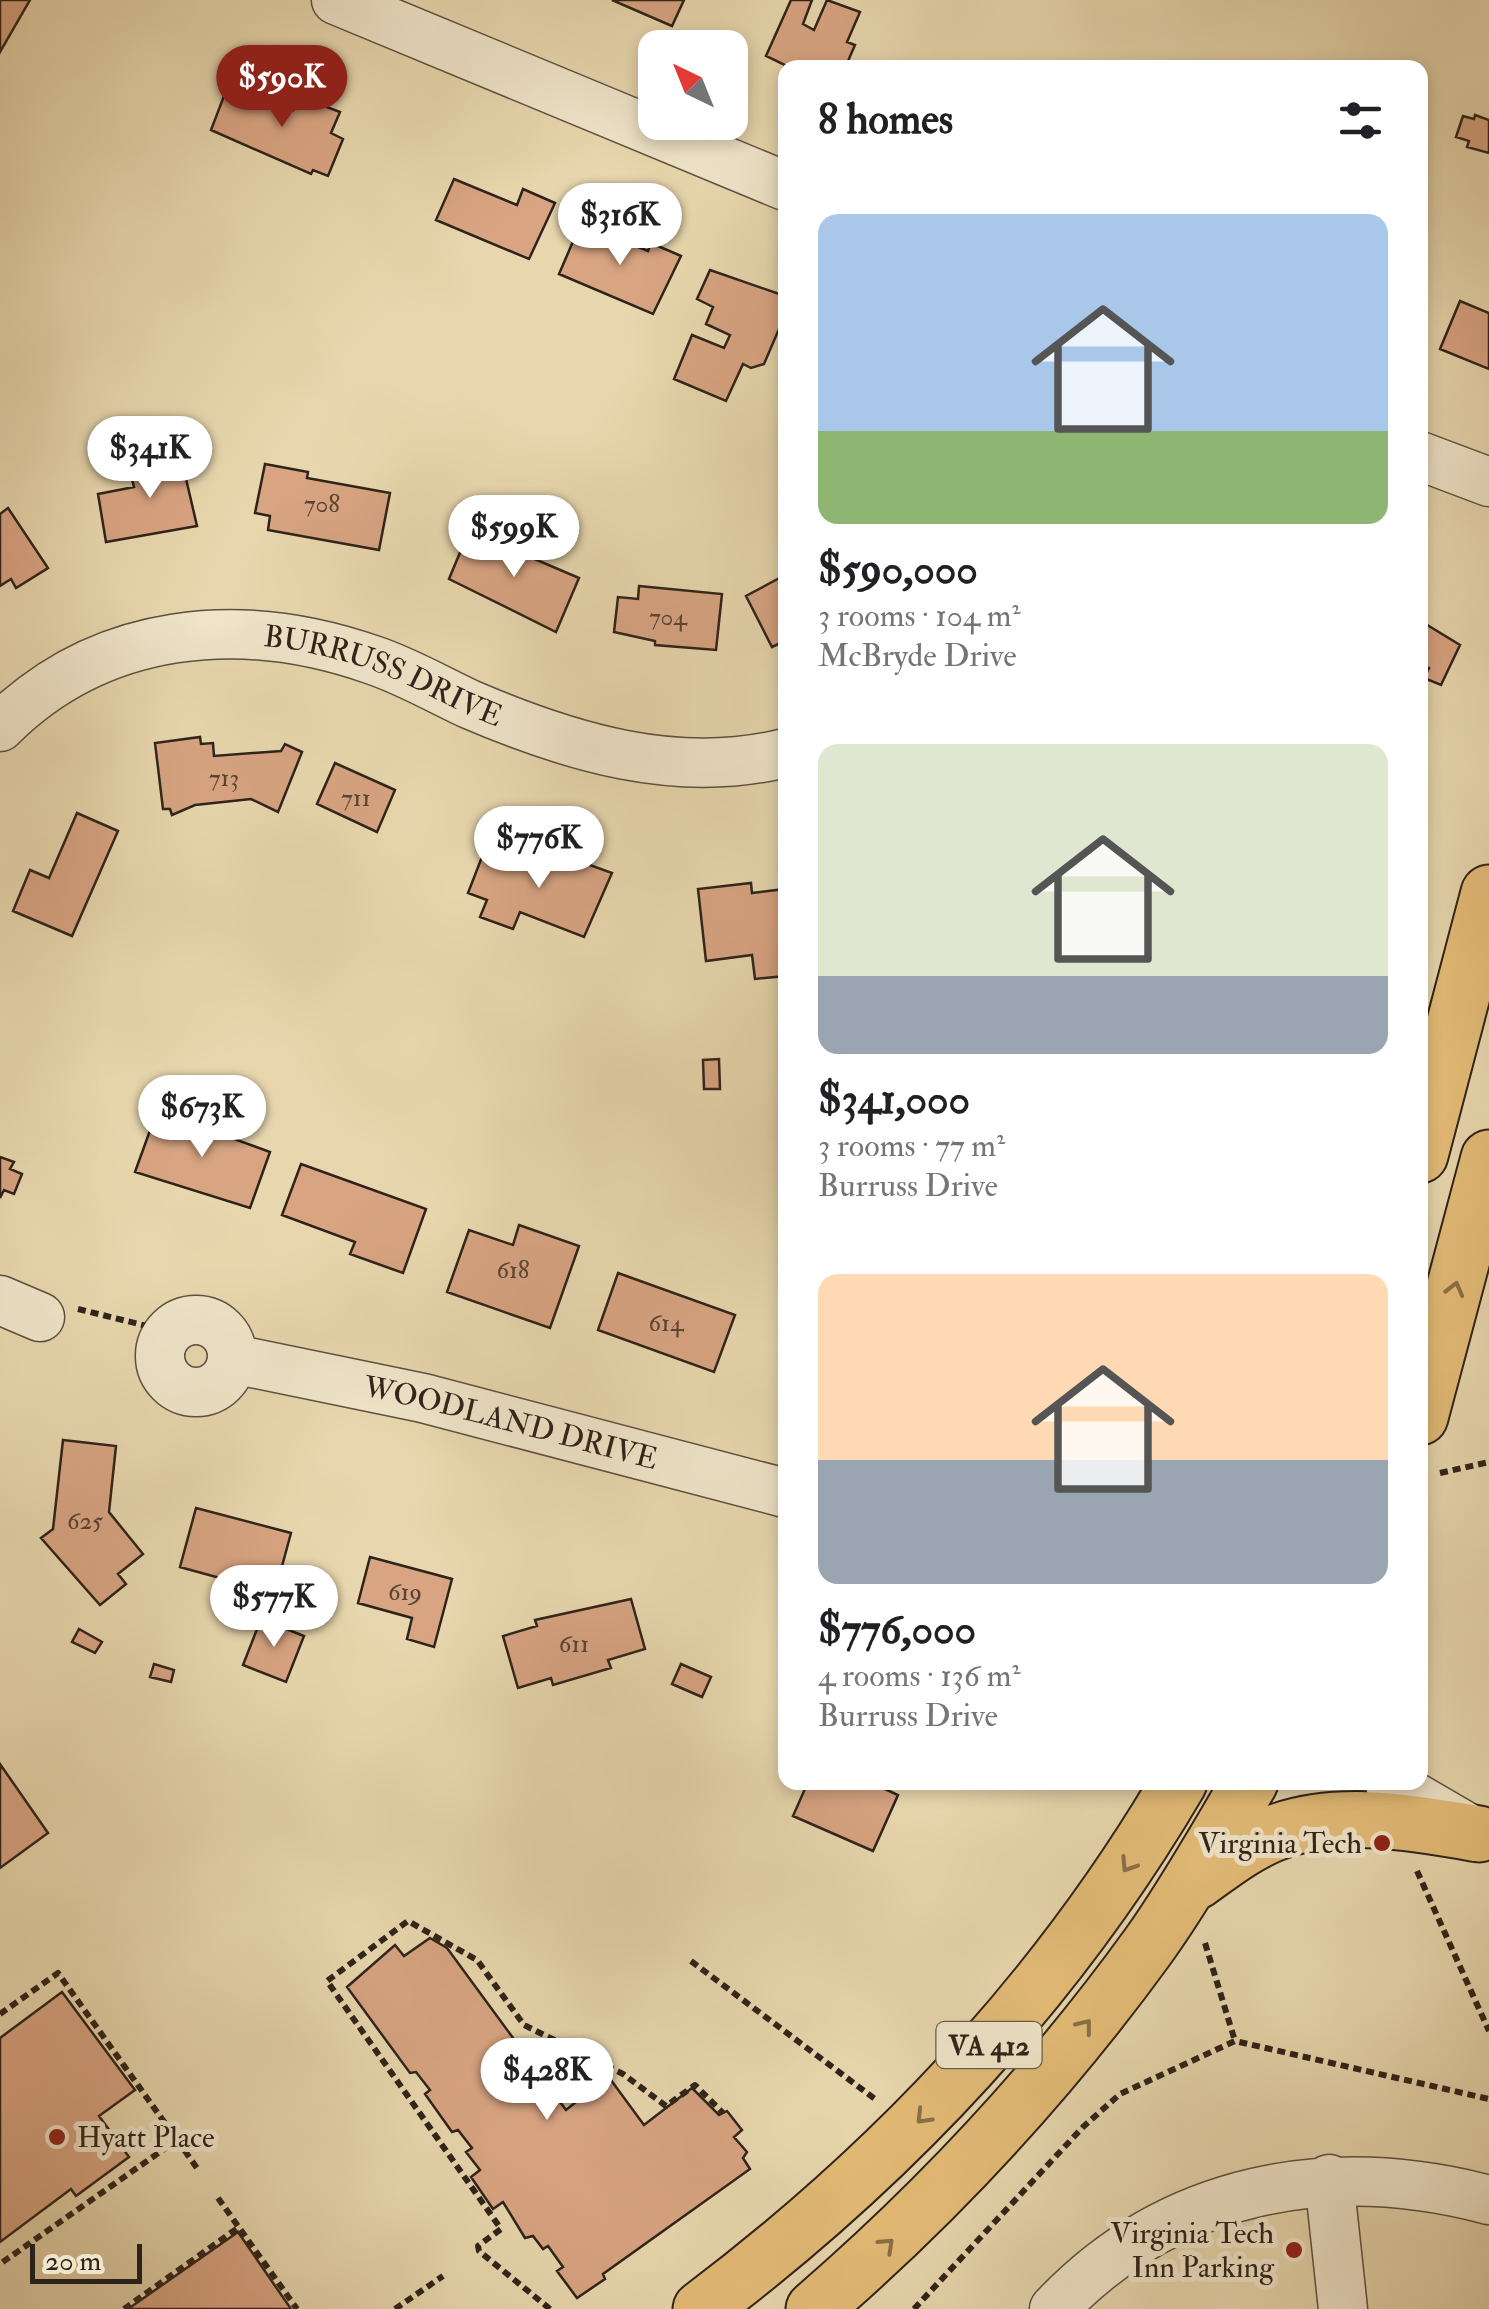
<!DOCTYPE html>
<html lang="en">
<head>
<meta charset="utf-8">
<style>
	body { margin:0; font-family:"IM FELL Double Pica",serif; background:#f6f6f6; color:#202124; height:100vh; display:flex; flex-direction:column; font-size:38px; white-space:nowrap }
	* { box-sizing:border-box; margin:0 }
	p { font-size:32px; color:#757577 }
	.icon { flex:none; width:55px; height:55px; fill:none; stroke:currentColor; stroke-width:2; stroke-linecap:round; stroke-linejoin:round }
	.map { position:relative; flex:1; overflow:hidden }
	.details { position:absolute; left:778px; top:60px; width:650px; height:1730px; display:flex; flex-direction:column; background:#fff; border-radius:20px; box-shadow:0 5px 15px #0003 }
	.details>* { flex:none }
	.needle { width:65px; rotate:317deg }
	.buttons { position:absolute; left:638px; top:30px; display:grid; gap:20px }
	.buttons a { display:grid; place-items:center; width:110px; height:110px; border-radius:20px; background:#fff; box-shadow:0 5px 15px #0003; font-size:50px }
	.scale { position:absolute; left:30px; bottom:25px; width:112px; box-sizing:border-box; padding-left:10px; border:5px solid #2e231a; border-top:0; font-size:28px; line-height:35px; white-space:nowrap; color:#2e231a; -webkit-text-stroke:8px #f0e5ca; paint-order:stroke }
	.price { position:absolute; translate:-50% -85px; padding:0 22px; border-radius:35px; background:#fff; color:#222; font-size:32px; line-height:65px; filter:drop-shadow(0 2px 5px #0008) }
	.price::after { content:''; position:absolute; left:50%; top:60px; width:30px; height:22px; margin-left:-15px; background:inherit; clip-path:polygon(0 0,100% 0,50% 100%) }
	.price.on { background:#8f2418; color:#fff }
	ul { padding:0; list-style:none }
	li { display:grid; align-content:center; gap:20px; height:530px; padding:0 40px }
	li span { display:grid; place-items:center; height:310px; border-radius:20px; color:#555 }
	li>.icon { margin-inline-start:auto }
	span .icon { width:180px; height:180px; fill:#fffc; stroke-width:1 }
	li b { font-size:42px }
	h2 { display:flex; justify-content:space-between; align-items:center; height:120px; padding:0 40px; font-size:42px }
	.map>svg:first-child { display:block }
	.building { fill:#d8a482; stroke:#2e231a; stroke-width:2.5 }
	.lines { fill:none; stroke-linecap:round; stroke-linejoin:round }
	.minor-casing { stroke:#5c503f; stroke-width:51 }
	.major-casing { stroke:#2e231a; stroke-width:59 }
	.path { stroke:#2e231a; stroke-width:6; stroke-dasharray:8 5; stroke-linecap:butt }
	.minor { stroke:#f0e5ca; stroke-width:48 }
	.major { stroke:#e4bc77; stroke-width:55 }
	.oneway { stroke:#897048 }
	.poi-dot { fill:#8f2418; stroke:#f0e5ca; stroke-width:4 }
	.labels { text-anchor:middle; stroke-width:10; stroke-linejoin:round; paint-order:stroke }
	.number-label { font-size:25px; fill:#584334 }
	.shield { fill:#f0e5ca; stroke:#685d4f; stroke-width:2.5 }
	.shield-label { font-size:28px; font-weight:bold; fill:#2e231a }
	.street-label { font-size:30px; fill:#2e231a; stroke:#f0e5ca }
	.poi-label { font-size:30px; fill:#2e231a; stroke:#f0e5ca; text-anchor:end }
</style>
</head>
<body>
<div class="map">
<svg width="1489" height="2309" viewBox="0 0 1489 2309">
	<rect width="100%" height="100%" fill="#e8d7ae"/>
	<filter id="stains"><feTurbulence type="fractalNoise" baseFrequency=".002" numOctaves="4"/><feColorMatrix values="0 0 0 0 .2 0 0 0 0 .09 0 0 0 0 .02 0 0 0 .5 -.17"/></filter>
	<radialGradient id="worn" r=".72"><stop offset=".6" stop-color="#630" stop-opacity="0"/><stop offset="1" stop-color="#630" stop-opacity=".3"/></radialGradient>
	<path class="building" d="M0 0H30L0 52Z
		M612 0H684L672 26Z
		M791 0H812L803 24 814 30 827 0 860 12 847 42 855 45 845 68H785V76L781 74 785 65 766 56Z
		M227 88 293 110 298 96 340 112 331 133 343 139 328 176 313 170 311 174 211 130Z
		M1475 115 1489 120V153L1467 147 1469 141 1456 137 1463 116 1474 119Z
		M454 179 517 205 523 189 555 203 529 259 436 220Z
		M581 223 648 251 651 243 681 256 653 314 559 274Z
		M710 270 785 296V315L764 364 751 368 743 364 726 401 674 379 692 335 724 348 730 335 706 324 713 307 697 299Z
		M1460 301 1489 313V369L1440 349Z
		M177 440 197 526 106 542 98 494 134 487 131 475 163 469 159 443Z
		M265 464 308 472 307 478 390 493 379 550 268 530 270 516 255 513Z
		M8 508 48 568 16 588 11 579 0 586V514Z
		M469 531 579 578 556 632 449 579Z
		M785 575V641L772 647 746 596Z
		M639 586 722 594 716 650 655 645V641L614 632 618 597 638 599Z
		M1424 623 1460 645 1441 685 1424 678 1429 668 1420 664V625Z
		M200 737 201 744 213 743 214 756 281 751 285 744 302 752 278 812 251 799 195 805 172 815 170 809H163L155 743Z
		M335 763 395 790 377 832 317 804Z
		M77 813 118 831 72 936 13 911 30 870 49 878Z
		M485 849 527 865 531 856 564 868 568 857 612 873 584 937 520 912 513 929 480 917 487 900 468 893Z
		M751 883 752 893 785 889V976L755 979 752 955 706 961 698 889Z
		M719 1059 720 1089H704L703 1060Z
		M157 1111 270 1152 250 1208 135 1172Z
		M0 1157 14 1162 10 1169 22 1174 14 1194 4 1190 0 1198Z
		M301 1164 426 1209 403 1273 350 1254 355 1242 282 1215Z
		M519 1225 579 1246 550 1328 447 1292 469 1230 513 1245Z
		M618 1273 735 1315 714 1372 598 1330Z
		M63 1440 116 1446 109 1512 143 1554 118 1574 126 1584 100 1605 41 1538 53 1529Z
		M196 1508 291 1533 275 1592 266 1590 259 1615 224 1606 231 1581 180 1567Z
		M370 1557 452 1579 434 1647 407 1639 412 1618 358 1603Z
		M631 1599 645 1649 608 1660 611 1668 553 1685 551 1678 518 1688 503 1636 537 1626 535 1620Z
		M261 1619 304 1636 286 1682 243 1665Z
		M79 1629 102 1642 95 1653 72 1642Z
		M154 1664 174 1670 171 1682 150 1677Z
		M681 1664 711 1677 702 1697 672 1684Z
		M0 1764 48 1833 0 1868Z
		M808 1782H888L885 1789 898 1795 873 1851 793 1816Z
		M430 1938 447 1948 566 2110 608 2076 644 2125 692 2088 719 2115 727 2111 742 2130 734 2137 747 2152 743 2158 750 2169 603 2274 605 2279 577 2298 557 2271 563 2267 548 2246 543 2249 533 2236 525 2238 503 2202 493 2209 471 2177 480 2170 466 2152 472 2148 458 2130 452 2132 425 2094 430 2090 416 2072 410 2073 347 1987 395 1945 404 1956Z
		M62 1992 135 2090 99 2116 129 2157 76 2196 71 2189 0 2242V2038Z
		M238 2232 291 2309H128Z"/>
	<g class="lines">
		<g class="minor-casing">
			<g id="minor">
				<path d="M336 0 785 186"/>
				<path d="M1420 456 1489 482"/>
				<path id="s1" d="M0 727C101 626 242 614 373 660 406 671 437 689 469 704 569 747 677 780 785 753"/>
				<path d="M0 1300 40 1317"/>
				<circle cx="196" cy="1356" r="36"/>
				<path id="s2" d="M233 1359 423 1398 785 1493"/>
				<path d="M1389 1782 1468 1828"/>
				<path d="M1329 2179 1343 2309"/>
				<path d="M1054 2309C1170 2186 1330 2158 1489 2200"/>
			</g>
		</g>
		<g class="major-casing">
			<path id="major" d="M1420 1155 1489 893
				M1420 1417 1489 1158
				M1197 1881C1222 1863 1249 1842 1277 1832 1340 1809 1416 1823 1479 1834
				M701 2309C892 2165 1057 1990 1179 1782
				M814 2309C939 2201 1052 2079 1149 1945 1186 1893 1217 1837 1250 1782"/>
		</g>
		<path class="path" d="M78 1309 147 1326 163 1340
			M1440 1473 1489 1462
			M1417 1871 1489 2031
			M1205 1943 1235 2041
			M691 1961 875 2099
			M0 2014 58 1973 177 2140 0 2264
			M177 2140 197 2168
			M218 2198 297 2309
			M124 2309 239 2227
			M395 2309 443 2276
			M550 2309 479 2251 478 2246 501 2229 327 1981 408 1921 477 1960 524 2025 623 2074 666 2106 695 2085 723 2113
			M914 2309 1083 2127 1120 2094 1235 2041 1489 2099"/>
		<use href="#minor" class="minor"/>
		<use href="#major" class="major"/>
	</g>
	<defs><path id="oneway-chevron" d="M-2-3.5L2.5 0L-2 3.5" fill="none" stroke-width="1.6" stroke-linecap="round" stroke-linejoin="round" transform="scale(2.5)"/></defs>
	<g class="oneway">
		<use href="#oneway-chevron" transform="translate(1455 1289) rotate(-75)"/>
		<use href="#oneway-chevron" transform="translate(1128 1865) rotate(123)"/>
		<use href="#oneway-chevron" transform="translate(1085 2026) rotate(-52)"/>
		<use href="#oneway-chevron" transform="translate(923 2117) rotate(134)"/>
		<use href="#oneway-chevron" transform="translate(887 2245) rotate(-43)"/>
	</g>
	<g class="poi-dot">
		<circle cx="1382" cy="1843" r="10"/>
		<circle cx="57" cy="2137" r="10"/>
		<circle cx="1294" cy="2250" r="10"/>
	</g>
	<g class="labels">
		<g class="number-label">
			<text x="322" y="512">708</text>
			<text x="668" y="625">704</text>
			<text x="224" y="786">713</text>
			<text x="356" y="806">711</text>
			<text x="513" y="1278">618</text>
			<text x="666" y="1331">614</text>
			<text x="85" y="1529">625</text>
			<text x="405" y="1600">619</text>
			<text x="574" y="1652">611</text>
		</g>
		<rect class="shield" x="936.5" y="2022" width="105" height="46" rx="8"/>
		<g class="shield-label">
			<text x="989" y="2055">VA 412</text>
		</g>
		<g class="street-label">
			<text dy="10" stroke="none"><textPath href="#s1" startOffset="415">BURRUSS DRIVE</textPath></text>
			<text dy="10" stroke="none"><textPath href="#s2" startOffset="285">WOODLAND DRIVE</textPath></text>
		</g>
		<g class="poi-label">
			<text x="1362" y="1853">Virginia Tech</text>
			<text x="77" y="2147" text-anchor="start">Hyatt Place</text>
			<text x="1274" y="2243">Virginia Tech<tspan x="1274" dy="34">Inn Parking</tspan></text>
		</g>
	</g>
	<rect width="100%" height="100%" filter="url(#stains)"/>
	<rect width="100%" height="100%" fill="url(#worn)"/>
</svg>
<div class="buttons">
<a><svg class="needle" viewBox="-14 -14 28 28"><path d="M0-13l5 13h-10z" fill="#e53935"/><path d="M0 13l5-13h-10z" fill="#757577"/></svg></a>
</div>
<div class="scale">20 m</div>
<b class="price on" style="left:282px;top:130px">$590K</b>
<b class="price" style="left:620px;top:268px">$316K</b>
<b class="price" style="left:150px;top:501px">$341K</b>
<b class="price" style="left:514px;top:580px">$599K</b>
<b class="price" style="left:539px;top:891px">$776K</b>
<b class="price" style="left:202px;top:1160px">$673K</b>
<b class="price" style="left:274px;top:1650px">$577K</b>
<b class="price" style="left:547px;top:2123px">$428K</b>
<section class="details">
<h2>8 homes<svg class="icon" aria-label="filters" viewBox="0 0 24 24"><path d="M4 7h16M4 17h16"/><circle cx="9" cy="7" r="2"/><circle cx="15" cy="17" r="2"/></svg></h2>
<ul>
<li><span style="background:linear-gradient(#a9c7e8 70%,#8fb573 0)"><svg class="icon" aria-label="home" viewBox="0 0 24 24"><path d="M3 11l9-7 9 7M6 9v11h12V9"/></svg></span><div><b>$590,000</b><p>3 rooms · 104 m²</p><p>McBryde Drive</p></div></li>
<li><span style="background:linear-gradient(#dfe7d0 75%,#9aa5b1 0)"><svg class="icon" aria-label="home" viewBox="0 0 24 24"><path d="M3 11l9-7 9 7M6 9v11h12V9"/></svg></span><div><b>$341,000</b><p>3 rooms · 77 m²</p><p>Burruss Drive</p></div></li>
<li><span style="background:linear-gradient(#ffd9b3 60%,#9aa5b1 0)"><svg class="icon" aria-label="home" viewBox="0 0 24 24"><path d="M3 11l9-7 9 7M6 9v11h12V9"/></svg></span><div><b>$776,000</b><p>4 rooms · 136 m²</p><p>Burruss Drive</p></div></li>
</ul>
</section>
</div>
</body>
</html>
